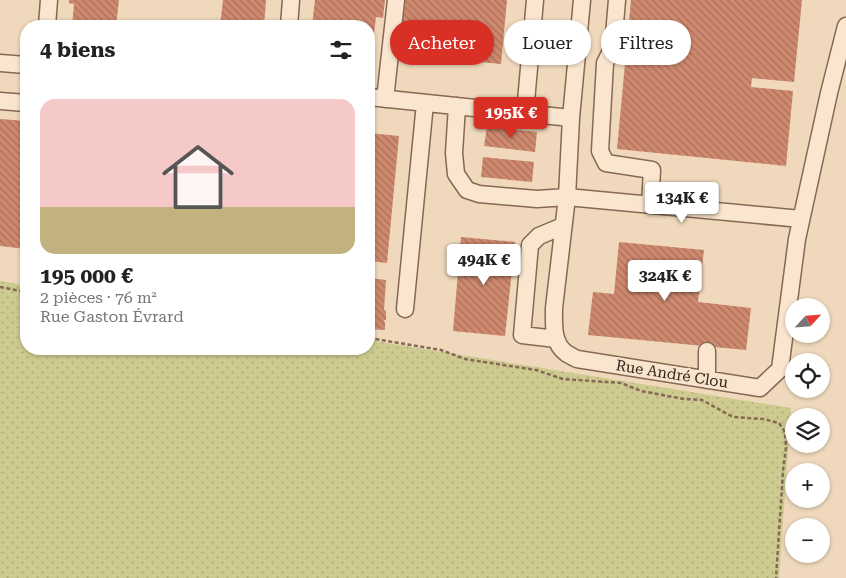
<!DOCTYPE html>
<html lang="fr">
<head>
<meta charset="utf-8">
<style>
	body { margin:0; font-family:"Roboto Serif",serif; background:#f2f2f2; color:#222; height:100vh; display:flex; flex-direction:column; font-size:19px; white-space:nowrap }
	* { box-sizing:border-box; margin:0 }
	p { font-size:16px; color:#767676 }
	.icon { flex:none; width:28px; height:28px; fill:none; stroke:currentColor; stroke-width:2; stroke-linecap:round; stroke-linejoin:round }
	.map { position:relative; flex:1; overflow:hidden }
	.drawer { position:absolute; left:20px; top:20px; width:355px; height:335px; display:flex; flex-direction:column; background:#fff; border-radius:20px; box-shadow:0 1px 4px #0004 }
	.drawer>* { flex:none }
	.guide { position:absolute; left:390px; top:20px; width:380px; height:45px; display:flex; gap:10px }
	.needle { width:32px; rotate:64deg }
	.controls { position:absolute; left:785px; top:298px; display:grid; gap:10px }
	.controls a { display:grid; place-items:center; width:45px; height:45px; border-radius:50%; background:#fff; box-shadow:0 1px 4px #0004; font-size:25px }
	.price { position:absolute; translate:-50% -42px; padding:0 11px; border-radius:5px; background:#fff; color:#222; font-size:16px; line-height:32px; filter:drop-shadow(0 1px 2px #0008) }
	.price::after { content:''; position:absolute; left:50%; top:30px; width:15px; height:11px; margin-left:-8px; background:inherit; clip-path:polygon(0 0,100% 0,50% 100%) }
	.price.active { background:#d93025; color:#fff }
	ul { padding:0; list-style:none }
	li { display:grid; align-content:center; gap:10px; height:265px; padding:0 20px }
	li+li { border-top:1px solid #e0e0e0 }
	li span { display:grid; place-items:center; height:155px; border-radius:15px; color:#555 }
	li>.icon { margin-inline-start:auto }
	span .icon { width:90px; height:90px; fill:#fffc; stroke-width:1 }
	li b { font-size:21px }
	h2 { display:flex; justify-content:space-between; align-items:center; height:60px; padding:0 20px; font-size:21px }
	.chip { padding:0 18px; border-radius:22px; background:#fff; box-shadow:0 1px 4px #0004; font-size:18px; line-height:45px }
	.chip.active { background:#d93025; color:#fff }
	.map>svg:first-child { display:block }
	.green { fill:url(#green-dots) }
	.building { fill:url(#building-back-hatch) }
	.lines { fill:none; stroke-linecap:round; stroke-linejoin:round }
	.minor-casing { stroke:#876854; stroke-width:19 }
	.path { stroke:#876854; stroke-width:2.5; stroke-dasharray:4 2.5; stroke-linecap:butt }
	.minor { stroke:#fae6ce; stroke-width:16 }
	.labels { text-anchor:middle; stroke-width:4.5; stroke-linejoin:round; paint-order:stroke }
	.street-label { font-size:15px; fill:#35231a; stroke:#f6e3cb }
</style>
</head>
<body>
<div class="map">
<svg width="846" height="578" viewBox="0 0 846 578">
	<defs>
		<pattern id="green-dots" width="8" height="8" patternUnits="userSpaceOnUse" patternTransform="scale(1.25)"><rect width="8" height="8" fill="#cdcb8f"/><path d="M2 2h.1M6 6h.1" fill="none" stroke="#b1ae7b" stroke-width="1.8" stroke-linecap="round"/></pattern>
		<pattern id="building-back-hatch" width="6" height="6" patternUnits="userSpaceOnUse" patternTransform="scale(1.25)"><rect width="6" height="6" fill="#cf896f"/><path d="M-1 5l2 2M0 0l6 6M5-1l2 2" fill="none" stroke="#a9705a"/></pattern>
	</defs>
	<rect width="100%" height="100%" fill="#efd8bb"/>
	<path class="green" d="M0 281 26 285V349H369V340L791 408 779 578H0Z"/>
	<path class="building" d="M69 0H119L116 26H72L74 4 69 3Z
		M223 0H266L264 26H220Z
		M315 0H385L383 18 376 17 372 50H369V26H312Z
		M400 0H507L501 64 395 54Z
		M631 0H802L794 82 752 78 751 87 793 91 786 166 617 149Z
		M0 119 26 121V249L0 246Z
		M487 127 537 132 535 152 484 146Z
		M369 133 399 136 387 263 369 261Z
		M483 157 534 162 532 182 481 177Z
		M461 237 515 242 505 336 453 331Z
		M619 242 704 250 698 302 751 308 746 350 588 335 593 292 614 294Z
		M369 278 386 280 384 310 386 311V320H384V321L385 322V330L369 329Z"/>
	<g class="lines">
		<g class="minor-casing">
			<path id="minor" d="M582 0 571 118 567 197 554 308C554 323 552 343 566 353 569 355 573 357 577 359L760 388 780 369 797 239 829 93 846 26
				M617 0 613 47 605 63 600 151 606 163 652 170 650 205
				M47 26 49 0
				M289 26 291 0
				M0 63 26 65
				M369 97 571 118
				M385 99 396 0
				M0 101 26 103
				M457 106 454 153 456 174 467 190 479 194 537 199 567 197 801 219
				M525 113 535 0
				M405 309 425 103
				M556 339 522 335 530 245 539 236 563 226
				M707 380V351"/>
		</g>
		<path class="path" d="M0 287 26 292
			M369 338 441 350 465 359 536 370 563 379 621 383 641 391 684 399 702 400 733 417 763 419 779 423 785 432 786 447 783 471 776 578"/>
		<use href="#minor" class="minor"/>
	</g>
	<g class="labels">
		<g class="street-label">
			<text transform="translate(672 374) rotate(9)" y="5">Rue André Clou</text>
		</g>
	</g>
</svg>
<div class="controls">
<a><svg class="needle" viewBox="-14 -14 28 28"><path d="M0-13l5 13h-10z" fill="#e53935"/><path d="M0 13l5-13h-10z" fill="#767676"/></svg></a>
<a><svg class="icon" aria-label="locate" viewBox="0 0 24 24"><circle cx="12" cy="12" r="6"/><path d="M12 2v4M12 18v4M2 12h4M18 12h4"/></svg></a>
<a><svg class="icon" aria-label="layers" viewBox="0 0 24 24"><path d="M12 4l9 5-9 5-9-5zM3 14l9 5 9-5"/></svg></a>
<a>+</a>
<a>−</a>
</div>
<b class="price active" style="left:511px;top:139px">195K €</b>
<b class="price" style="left:682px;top:224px">134K €</b>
<b class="price" style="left:484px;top:286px">494K €</b>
<b class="price" style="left:665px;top:302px">324K €</b>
<div class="guide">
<a class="chip active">Acheter</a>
<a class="chip">Louer</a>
<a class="chip">Filtres</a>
</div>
<section class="drawer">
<h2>4 biens<svg class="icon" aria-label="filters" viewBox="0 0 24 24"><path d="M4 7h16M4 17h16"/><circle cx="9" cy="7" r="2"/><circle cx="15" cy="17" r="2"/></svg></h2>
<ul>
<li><span style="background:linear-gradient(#f6c9c9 70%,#c2b280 0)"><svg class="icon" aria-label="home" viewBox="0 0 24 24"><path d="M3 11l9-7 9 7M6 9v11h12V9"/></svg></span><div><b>195 000 €</b><p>2 pièces · 76 m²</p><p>Rue Gaston Évrard</p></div></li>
</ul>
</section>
</div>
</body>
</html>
